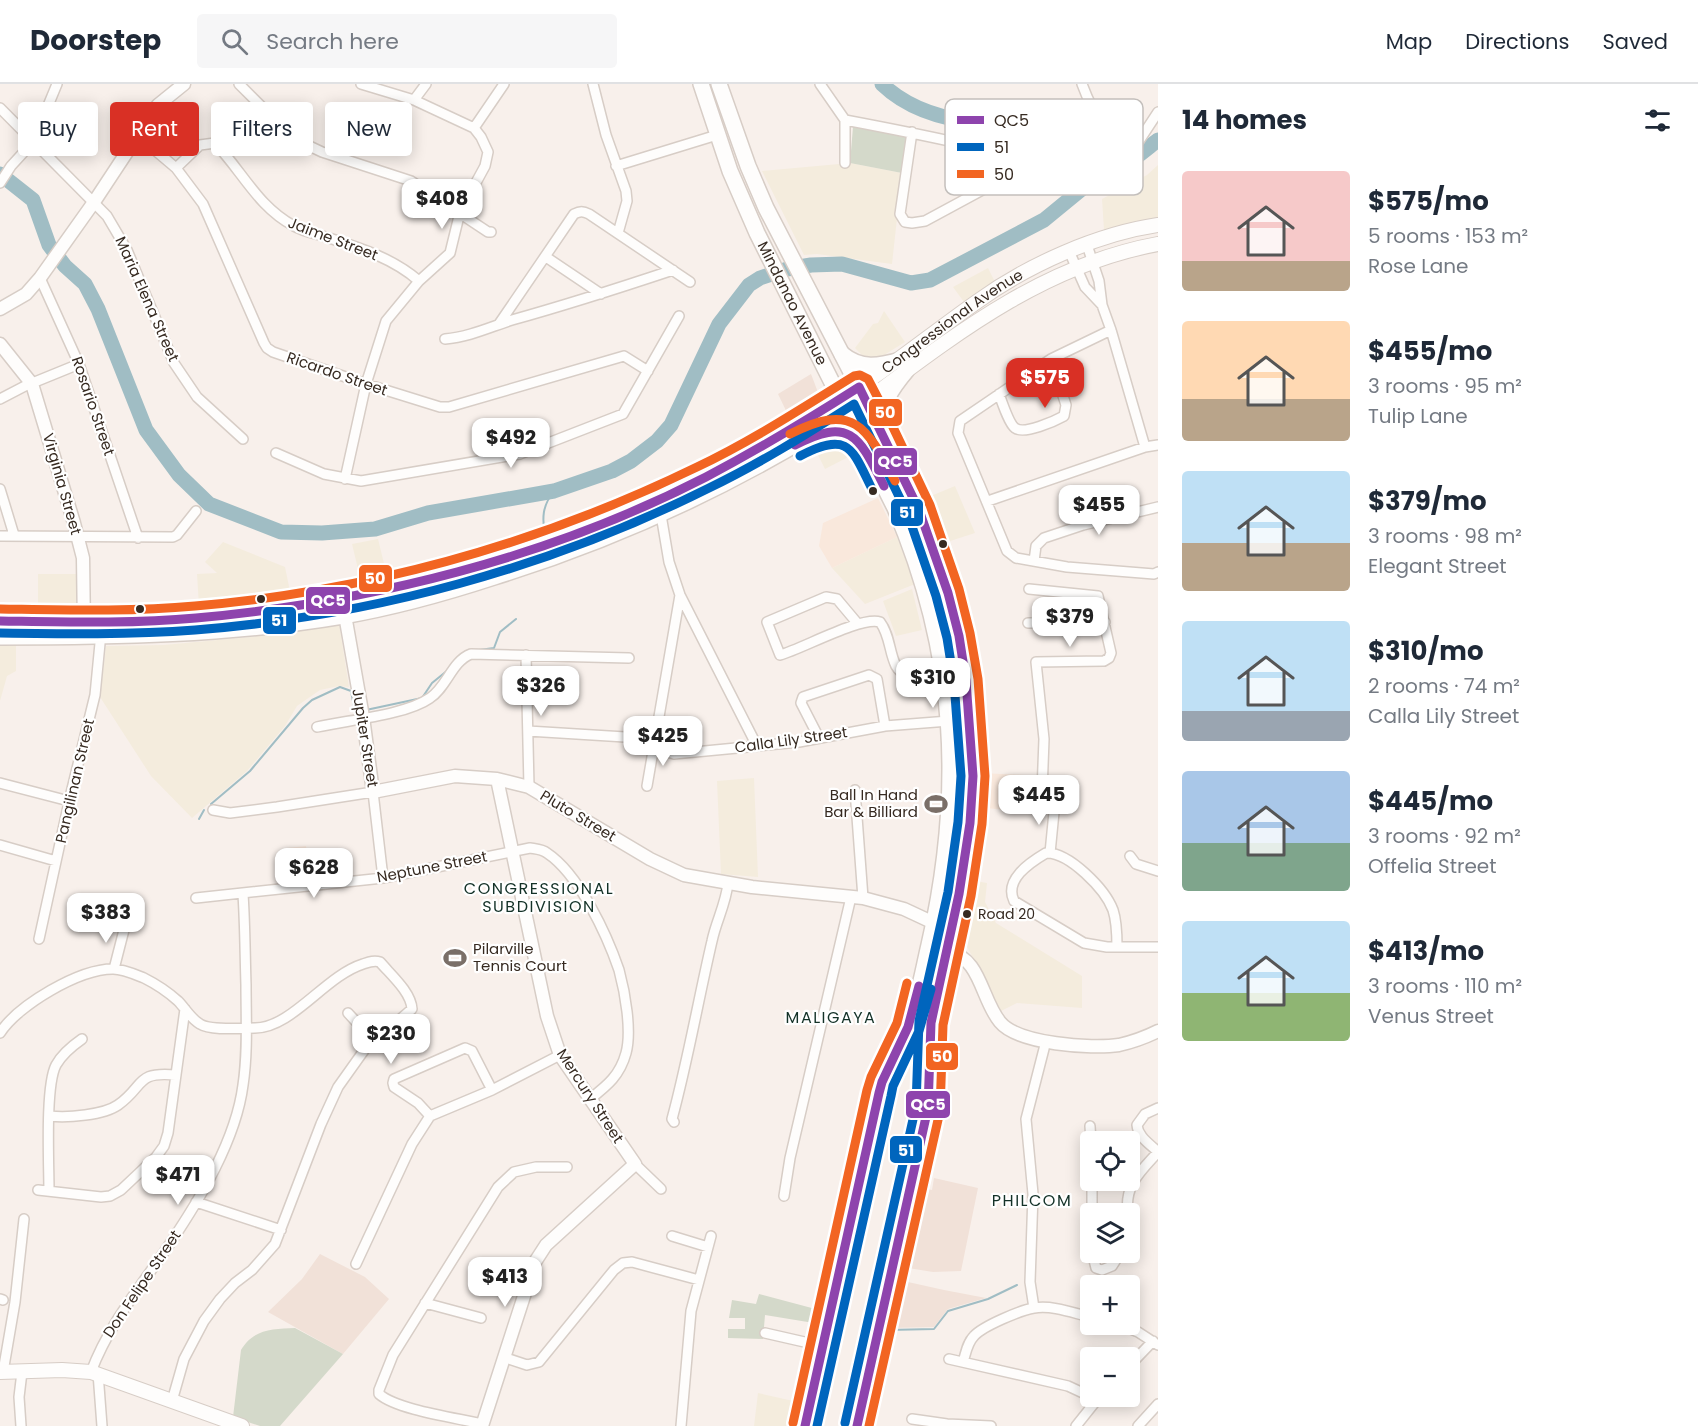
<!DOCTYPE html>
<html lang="en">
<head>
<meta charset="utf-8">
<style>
	body { margin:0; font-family:Poppins,sans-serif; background:#f6f6f7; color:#1f2937; height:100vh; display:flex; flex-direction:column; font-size:22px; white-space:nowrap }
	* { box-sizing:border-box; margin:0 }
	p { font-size:20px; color:#747a83 }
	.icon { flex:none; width:33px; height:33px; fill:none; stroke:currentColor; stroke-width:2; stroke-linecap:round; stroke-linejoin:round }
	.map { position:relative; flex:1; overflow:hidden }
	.details { display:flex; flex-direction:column; background:#fff; width:540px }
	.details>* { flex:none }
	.top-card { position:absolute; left:18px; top:18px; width:570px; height:54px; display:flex; gap:12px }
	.buttons { position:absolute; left:1080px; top:1047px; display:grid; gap:12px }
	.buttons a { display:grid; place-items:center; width:60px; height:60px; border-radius:6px; background:#fff; box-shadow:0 3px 15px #0003; font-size:30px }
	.price { position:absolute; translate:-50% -51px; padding:0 14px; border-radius:12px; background:#fff; color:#222; font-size:20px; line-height:39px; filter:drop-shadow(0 2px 3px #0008) }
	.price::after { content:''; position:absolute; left:50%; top:36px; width:18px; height:14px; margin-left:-9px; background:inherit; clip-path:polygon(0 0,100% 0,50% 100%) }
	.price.on { background:#d93025; color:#fff }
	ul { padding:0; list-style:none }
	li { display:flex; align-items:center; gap:18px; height:150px; padding:0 24px }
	li span { display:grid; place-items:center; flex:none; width:168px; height:120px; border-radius:6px; color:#555 }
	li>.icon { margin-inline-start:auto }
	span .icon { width:72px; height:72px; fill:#fffc; stroke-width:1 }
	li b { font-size:26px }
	h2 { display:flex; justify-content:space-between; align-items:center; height:72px; padding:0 24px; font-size:26px }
	.pill { padding:0 21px; border-radius:6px; background:#fff; box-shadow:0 3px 15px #0003; font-size:21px; line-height:54px }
	.pill.on { background:#d93025; color:#fff }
	header { display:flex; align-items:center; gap:36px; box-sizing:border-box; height:84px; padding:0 30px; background:#fff; border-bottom:2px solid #e0e1e3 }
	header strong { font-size:28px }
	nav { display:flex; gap:33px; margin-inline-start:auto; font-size:21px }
	.search { width:420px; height:54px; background:#f6f6f7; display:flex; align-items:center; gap:15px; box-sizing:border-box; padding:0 21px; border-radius:6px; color:#747a83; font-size:22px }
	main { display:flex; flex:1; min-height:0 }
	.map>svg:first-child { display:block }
	.commercial { fill:#f4ecdd }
	.industrial { fill:#f1e1d8 }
	.built { fill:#f9e8dc }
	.green { fill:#d4d9ca }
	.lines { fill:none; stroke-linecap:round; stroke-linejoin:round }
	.stream { stroke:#a0bdc4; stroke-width:2 }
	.river { stroke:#a0bdc4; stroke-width:15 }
	.minor-casing { stroke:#d7cdc6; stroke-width:12 }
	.tertiary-casing { stroke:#d7cdc6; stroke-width:15 }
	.secondary-casing { stroke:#d7cdc6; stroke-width:16 }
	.primary-casing { stroke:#d7cdc6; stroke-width:18 }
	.minor { stroke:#fefdfc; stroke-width:9 }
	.tertiary { stroke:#fefdfc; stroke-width:12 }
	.secondary { stroke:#fefdfc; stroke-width:14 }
	.primary { stroke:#fefdfc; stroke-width:15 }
	.bus-1-casing { stroke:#fff; stroke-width:14 }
	.bus-2-casing { stroke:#fff; stroke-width:14 }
	.bus-3-casing { stroke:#fff; stroke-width:14 }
	.bus-1 { stroke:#8e44ad; stroke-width:9 }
	.bus-2 { stroke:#0065bd; stroke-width:9 }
	.bus-3 { stroke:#f26522; stroke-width:9 }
	.bus-dot { fill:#362a21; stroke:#fff; stroke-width:2 }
	.labels { text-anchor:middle; stroke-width:4.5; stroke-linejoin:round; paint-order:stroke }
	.bus-label { font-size:14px; fill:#362a21; stroke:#fff; text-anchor:start }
	.street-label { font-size:15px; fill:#362a21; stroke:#fff }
	.poi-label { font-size:15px; fill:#362a21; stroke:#fff; text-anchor:end }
	.neighbourhood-label { font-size:16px; letter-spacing:1.5px; fill:#143228; stroke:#fff }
	.key { fill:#fff; stroke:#c3bfbc; stroke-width:1.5 }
	.key-label { font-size:16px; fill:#362a21 }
	.line-badge { stroke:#fff; stroke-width:2 }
	.badge-label { font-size:16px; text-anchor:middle; font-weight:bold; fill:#fff }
</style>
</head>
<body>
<header>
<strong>Doorstep</strong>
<div class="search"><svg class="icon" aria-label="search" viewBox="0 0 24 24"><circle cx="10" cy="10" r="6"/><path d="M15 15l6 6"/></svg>Search here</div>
<nav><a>Map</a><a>Directions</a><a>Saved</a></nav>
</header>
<main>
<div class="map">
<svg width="1158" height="1342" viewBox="0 0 1158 1342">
	<rect width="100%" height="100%" fill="#f8f0eb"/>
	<path class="commercial" d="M850 79 902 89 892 180 817 170 804 171 762 87Z
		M1158 81V135L1104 146 1102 115 1147 91Z
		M988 184 996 200 964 218 953 203Z
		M884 227 905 258 881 273H864L855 264 873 240 878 239Z
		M838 355 848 357 856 369 825 385 815 365 830 356Z
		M955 402 975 449 944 459 926 414Z
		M897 453 915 500 865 520 832 484Z
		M378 455 389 500 363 506 352 460Z
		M223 458 285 483 291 512 199 522 197 490 217 489 205 478Z
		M38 490H76V529H38Z
		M912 505 922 546 896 552 883 517Z
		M339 539 349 603 339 602 320 606 297 622 285 642 247 687 192 734 151 692 100 613 106 562 164 561 250 553Z
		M0 561H16V587L7 592 0 617Z
		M754 694 758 793 721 790 717 697Z
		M976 797 987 799 985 818 996 839 1082 892V924L1017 919 1001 927 963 855Z
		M758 1309 802 1319 797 1342H754Z"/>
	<path class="industrial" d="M811 290 819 311 815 323 791 337 778 310Z
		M934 1094 978 1104 961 1187 933 1188 902 1183 920 1103 932 1106Z
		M320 1170 365 1193 389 1215 343 1270 268 1228 302 1195Z
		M899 1196 944 1206 986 1214 948 1225 934 1243 888 1244Z"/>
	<path class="built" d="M878 414 897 453 832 484 819 462 823 439Z
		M982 689 1024 691 1021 728 979 723Z
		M306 762 311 796 291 798 287 764Z"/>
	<path class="green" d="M853 43 908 51 902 89 850 79Z
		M759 1210 823 1227 820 1240 765 1231 763 1255 728 1254V1245H745V1234H729L732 1216 756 1220Z
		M295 1244 343 1270 280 1342H260L233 1333 241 1266C253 1245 273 1245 295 1244Z"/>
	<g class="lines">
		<path class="stream" d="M542 455 545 453C542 434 542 422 554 407
			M479 566 494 564 500 548 516 535
			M366 626 422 614 432 599 448 586
			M211 720 250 687 303 624 312 616 340 603 351 607 355 628
			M199 735 204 726
			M888 1246 934 1245 948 1227 988 1215 1017 1201"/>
		<path class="river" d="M882 0C908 25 946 36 982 39 1002 40 1023 38 1043 42 1065 55 1060 78 1064 99L1074 105C1103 102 1135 74 1158 56
			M0 90 33 116 49 161 65 182 85 200 98 225 146 346 179 391 209 420 281 448 322 449 375 445 428 429 554 407 612 387 631 377 657 357 671 341 719 240 749 201 760 194 787 185 811 181 842 180 911 199 930 196 1044 136 1083 104"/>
		<g class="minor-casing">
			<path id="minor" d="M239 0 280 41 303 59 322 68 411 97 488 148H491
				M593 0 606 51 626 107 627 117 618 149
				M820 0 845 36V79
				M1082 0C1092 27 1104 51 1134 59L1139 57 1158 28
				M414 16 426 0
				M0 24 107 132 127 166 174 279 197 313 243 355
				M845 36C882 43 918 50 954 58 965 61 980 62 990 68 1002 75 1009 86 999 97L925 137 912 139 905 138 900 130 912 48
				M474 44 504 0
				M137 51 176 84 203 120 264 259 267 264 273 268 366 300 440 323H449L624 272 648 287
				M616 82 717 51
				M176 84 200 61 215 59C242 87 258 123 294 142 304 148 318 150 329 154 361 164 394 175 419 197
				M0 99 11 82 33 58 57 0
				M1087 161 1099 197 1102 221 1111 246 1145 363
				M1069 167 1085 203 1102 221
				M546 173 601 210
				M40 194 79 280 138 454
				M499 240 574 130C580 127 583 127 589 130L690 198
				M1111 246 1051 275 960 337 958 349 1007 467 1016 474 1067 483 1154 490 1158 488
				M445 255C469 253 490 243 512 236 566 221 619 204 673 186
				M999 310C1002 318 1009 340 1015 344 1024 351 1055 337 1064 332L1066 321 1051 275
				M0 315 25 302 79 280
				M276 369 324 390 361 397 520 370 623 330 679 232
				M345 395 366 300 386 237 419 197 450 169 460 128 485 82 488 68 481 53 474 44 414 16 361 0
				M0 405 14 451
				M988 417 1145 363 1158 361
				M660 425 669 478 680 511 757 662
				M0 452 173 453 177 451 196 427
				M1034 477 1036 462 1044 454 1083 441 1158 423
				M1029 505 1098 512 1111 569 1109 574 1104 577 1036 578 1044 655 1042 708 1047 716 1055 718 1050 769
				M1028 539 1105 538
				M858 540 837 515 826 513 767 538 780 571C802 565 861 532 880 538 890 551 889 568 896 582 902 594 934 608 947 615
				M526 571 529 703
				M317 643C348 636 406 631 430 614 447 603 452 577 471 570L629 574
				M528 647 625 653 653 659 662 666 674 670 799 658 885 642 949 637
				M819 654 801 619 803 613 869 591 877 595 885 642
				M0 699 69 717
				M647 702 680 511
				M855 706 863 814
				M213 726 230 729 277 723 373 708 383 794
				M0 761 56 777
				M1130 772 1136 780 1158 787
				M196 814 383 794 530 764C536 765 542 765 547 769 579 790 607 851 619 886 625 908 632 947 626 969 620 991 608 1001 590 1015
				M39 855 71 709 95 611 101 549
				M1117 863C1117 851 1117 838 1113 826 1105 805 1069 768 1046 769 1029 779 1004 796 1014 817L1084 859 1107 863H1158
				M114 885 125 842
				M0 949C18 921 79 885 113 885 123 885 134 890 144 894 156 900 168 908 178 917 185 924 191 935 200 940 211 947 241 944 255 944 292 944 325 892 363 880 369 878 374 876 380 878 391 891 411 908 412 925L390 944
				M1158 1024 1145 1030 1137 1041C1138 1053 1150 1060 1158 1068
				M50 1032C67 1034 104 1031 118 1021 145 1002 135 987 176 991
				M430 1032 418 1019 394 1003 393 999 394 995 465 964 472 967 492 1006
				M674 1038 672 1035C688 976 698 917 712 857 716 837 726 820 728 799
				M1090 1042 1091 1058
				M635 1080 661 1105
				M38 1106 101 1113 110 1112 121 1106 156 1073 164 1062 168 1049 185 925
				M49 1107C49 1080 45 1002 56 981 62 970 72 962 82 955
				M784 1112 790 1074 851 813
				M196 1118 281 1146
				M1092 1130V1096
				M1128 1130C1124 1101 1140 1088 1158 1068
				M672 1152 708 1163
				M1092 1168 1096 1184 1102 1186 1112 1182 1121 1168
				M356 1180 412 1060 430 1032 492 1006 560 971
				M0 1215 3 1216
				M425 1219 481 1234
				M1034 1224 1030 1198 1033 1110 1026 1035 1046 957
				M1118 1240 1138 1248 1158 1261
				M765 1249 822 1262
				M506 1274 527 1281 539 1278 614 1186 623 1179 632 1178 699 1196
				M949 1275 1068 1302 1083 1309 1094 1319
				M963 1278C966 1269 967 1259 974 1252 983 1242 1021 1226 1034 1224 1053 1221 1073 1229 1090 1233
				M1130 1281 1153 1257
				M3 1288 15 1218 24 1135
				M91 1288C109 1240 141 1202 169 1161 200 1115 236 1056 243 1001 248 968 246 934 246 901 245 870 245 840 243 810
				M98 1289 102 1342
				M172 1317 184 1275 204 1237 220 1215 235 1199 252 1186 275 1160 321 1040 338 1003 370 958V953L348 929
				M912 1335 947 1340 991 1342
				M482 1340C457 1334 397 1326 379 1310V1306L393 1271 498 1103 514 1088 536 1083H567
				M21 1342 19 1313 22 1288
				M681 1342 691 1227 711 1152
				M1076 1342 1100 1312
				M1138 1342 1158 1320"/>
		</g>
		<g class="tertiary-casing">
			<path id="tertiary" d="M0 225 26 210 40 194 94 118 158 21 184 0
				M0 260 32 300 74 439 83 474 84 546
				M342 514 363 633 373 708 455 692 497 695 529 703 650 775 684 791 752 803 863 814 904 825 934 839
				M948 867C981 874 981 915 1000 938 1018 960 1091 965 1119 961 1132 958 1146 953 1158 947
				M482 1342 535 1178 546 1161 635 1080 560 971 547 932 497 695"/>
		</g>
		<g class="secondary-casing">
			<g id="secondary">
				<path id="s1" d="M859 303C900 276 938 245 978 217 1028 181 1097 150 1158 141"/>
				<path d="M866 317C957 249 1044 181 1158 160"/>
				<path d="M0 1288 62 1286 91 1288 242 1342"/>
			</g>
		</g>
		<g class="primary-casing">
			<g id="primary">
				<path id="s2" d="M701 0 730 87 757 149 895 424C957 569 964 708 929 861 923 887 918 915 909 941 901 960 891 979 882 998L879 1009 805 1342"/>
				<path d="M719 0 748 82 766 124 904 390 928 446 943 490 958 546 970 627 972 718 958 818 929 949V1016L857 1342"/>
				<path d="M842 270C861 286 879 282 901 276"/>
				<path d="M883 346C880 320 891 305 907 286"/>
				<path d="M0 537C65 538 131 539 196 534 438 513 657 439 859 303"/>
				<path d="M0 553C115 553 230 551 343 532 395 523 445 509 494 493 627 452 750 393 866 317"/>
			</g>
		</g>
		<use href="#minor" class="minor"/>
		<use href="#tertiary" class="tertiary"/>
		<use href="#secondary" class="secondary"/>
		<use href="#primary" class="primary"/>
		<g class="bus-1-casing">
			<path id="bus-1" d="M795 361C851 332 859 353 884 402
				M0 537C65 538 131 540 196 534 371 518 549 474 706 393 759 365 809 335 859 303L919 426 948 509 959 552 966 597 973 692 970 739 959 810 931 939 928 1024 857 1342
				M805 1342 879 1009 882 998 908 943 919 902"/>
		</g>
		<g class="bus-2-casing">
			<path id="bus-2" d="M800 372C850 346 852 365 873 407
				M0 549C65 550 130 551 195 546 373 532 549 484 709 404 759 380 807 350 854 320L908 431 936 512 947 554 954 598 961 692 958 738 948 808 919 937 916 1022 845 1339
				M817 1342 891 1012 893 1002 919 947 931 905"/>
		</g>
		<g class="bus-3-casing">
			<path id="bus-3" d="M790 350C853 318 866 341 895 397
				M0 525C65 526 130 528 195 522 370 507 539 460 697 383 752 357 802 324 854 292L860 291 868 295 891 339 930 421 959 505 970 549 978 595 985 692 982 740 971 812 943 941 940 1027 869 1342
				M793 1339 867 1006 871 993 897 939 907 899"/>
		</g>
		<use href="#bus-1" class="bus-1"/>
		<use href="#bus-2" class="bus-2"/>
		<use href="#bus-3" class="bus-3"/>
	</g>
	<defs>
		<g id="stadium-bare" transform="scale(1.8)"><path d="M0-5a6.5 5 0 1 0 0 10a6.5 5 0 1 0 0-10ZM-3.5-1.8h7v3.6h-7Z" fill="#7a6f68" stroke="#fff" stroke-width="2.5" paint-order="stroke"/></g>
	</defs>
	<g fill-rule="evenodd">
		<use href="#stadium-bare" x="936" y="720"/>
		<use href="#stadium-bare" x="455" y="874"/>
	</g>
	<g class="bus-dot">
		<circle cx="873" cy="407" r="5"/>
		<circle cx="943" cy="460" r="5"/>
		<circle cx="261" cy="515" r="5"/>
		<circle cx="140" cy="525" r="5"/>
		<circle cx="967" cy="830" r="5"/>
	</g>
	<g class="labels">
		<g class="bus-label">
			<text x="978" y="835">Road 20</text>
		</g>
		<g class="street-label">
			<text transform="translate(333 155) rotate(21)" y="5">Jaime Street</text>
			<text transform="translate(147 215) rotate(66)" y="5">Maria Elena Street</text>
			<text dy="5" stroke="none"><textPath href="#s2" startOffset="238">Mindanao Avenue</textPath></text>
			<text dy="5" stroke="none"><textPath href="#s1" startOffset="114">Congressional Avenue</textPath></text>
			<text transform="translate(337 290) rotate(19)" y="5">Ricardo Street</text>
			<text transform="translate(93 322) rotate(71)" y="5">Rosario Street</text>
			<text transform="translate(62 400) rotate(74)" y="5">Virginia Street</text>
			<text transform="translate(365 654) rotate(81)" y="5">Jupiter Street</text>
			<text transform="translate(791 656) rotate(-8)" y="5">Calla Lily Street</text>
			<text transform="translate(75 697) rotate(-77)" y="5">Pangilinan Street</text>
			<text transform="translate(578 732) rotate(31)" y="5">Pluto Street</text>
			<text transform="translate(432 783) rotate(-11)" y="5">Neptune Street</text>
			<text transform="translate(590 1012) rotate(57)" y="5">Mercury Street</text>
			<text transform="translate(142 1200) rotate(-56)" y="5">Don Felipe Street</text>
		</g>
		<g class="poi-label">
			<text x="918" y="716">Ball In Hand<tspan x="918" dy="17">Bar &amp; Billiard</tspan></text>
			<text x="473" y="870" text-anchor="start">Pilarville<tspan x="473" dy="17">Tennis Court</tspan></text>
		</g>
		<g class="neighbourhood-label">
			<text x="539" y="810">CONGRESSIONAL<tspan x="539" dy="18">SUBDIVISION</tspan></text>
			<text x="831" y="939">MALIGAYA</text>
			<text x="1032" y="1122">PHILCOM</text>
		</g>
	</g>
	<rect x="945" y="15" width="198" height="96" rx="9" class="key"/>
	<rect x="957" y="32" width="27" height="8" fill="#8e44ad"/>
	<rect x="957" y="59" width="27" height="8" fill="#0065bd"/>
	<rect x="957" y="86" width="27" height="8" fill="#f26522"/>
	<g class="key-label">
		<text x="994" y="42">QC5</text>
		<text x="994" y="69">51</text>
		<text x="994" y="96">50</text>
	</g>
	<g class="line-badge">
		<rect x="868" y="314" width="35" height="29" rx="6" fill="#f26522"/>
		<rect x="873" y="363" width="45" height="29" rx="6" fill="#8e44ad"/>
		<rect x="890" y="414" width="34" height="29" rx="6" fill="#0065bd"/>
		<rect x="358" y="480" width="35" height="29" rx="6" fill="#f26522"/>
		<rect x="305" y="502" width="46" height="29" rx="6" fill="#8e44ad"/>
		<rect x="262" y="522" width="35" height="29" rx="6" fill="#0065bd"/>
		<rect x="925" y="958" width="34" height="29" rx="6" fill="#f26522"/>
		<rect x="905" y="1006" width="46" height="29" rx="6" fill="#8e44ad"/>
		<rect x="889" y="1051" width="34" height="29" rx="6" fill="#0065bd"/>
	</g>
	<g class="badge-label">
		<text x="885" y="334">50</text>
		<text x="895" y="383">QC5</text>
		<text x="907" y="434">51</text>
		<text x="375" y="500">50</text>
		<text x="328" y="522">QC5</text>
		<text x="279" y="542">51</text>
		<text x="942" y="978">50</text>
		<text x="928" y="1026">QC5</text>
		<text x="906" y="1072">51</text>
	</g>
</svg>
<div class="buttons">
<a><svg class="icon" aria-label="locate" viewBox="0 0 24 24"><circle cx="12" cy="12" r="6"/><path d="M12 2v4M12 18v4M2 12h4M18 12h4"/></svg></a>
<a><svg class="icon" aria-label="layers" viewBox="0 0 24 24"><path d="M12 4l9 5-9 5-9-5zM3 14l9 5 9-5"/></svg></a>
<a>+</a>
<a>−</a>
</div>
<b class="price" style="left:442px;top:146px">$408</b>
<b class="price on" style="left:1045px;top:325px">$575</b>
<b class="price" style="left:511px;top:385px">$492</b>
<b class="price" style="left:1099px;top:452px">$455</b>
<b class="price" style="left:1070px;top:564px">$379</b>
<b class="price" style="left:933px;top:625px">$310</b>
<b class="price" style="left:541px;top:633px">$326</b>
<b class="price" style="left:663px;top:683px">$425</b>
<b class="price" style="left:1039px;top:742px">$445</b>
<b class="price" style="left:314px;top:815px">$628</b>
<b class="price" style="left:106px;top:860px">$383</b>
<b class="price" style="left:391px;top:981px">$230</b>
<b class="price" style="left:178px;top:1122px">$471</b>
<b class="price" style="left:505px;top:1224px">$413</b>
<div class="top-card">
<a class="pill">Buy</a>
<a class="pill on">Rent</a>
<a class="pill">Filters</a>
<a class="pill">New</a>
</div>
</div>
<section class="details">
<h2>14 homes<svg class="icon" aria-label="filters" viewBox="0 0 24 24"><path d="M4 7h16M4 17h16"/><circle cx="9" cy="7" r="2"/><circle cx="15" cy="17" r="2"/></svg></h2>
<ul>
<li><span style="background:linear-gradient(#f6c9c9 75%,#b9a48a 0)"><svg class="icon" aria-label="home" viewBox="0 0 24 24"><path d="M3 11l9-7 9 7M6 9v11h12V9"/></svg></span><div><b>$575/mo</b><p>5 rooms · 153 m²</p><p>Rose Lane</p></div></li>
<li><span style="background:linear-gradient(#ffd9b3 65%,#b9a48a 0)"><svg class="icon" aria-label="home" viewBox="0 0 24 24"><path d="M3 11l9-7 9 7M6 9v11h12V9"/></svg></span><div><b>$455/mo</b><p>3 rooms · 95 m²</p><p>Tulip Lane</p></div></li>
<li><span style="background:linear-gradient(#bfe0f5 60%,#b9a48a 0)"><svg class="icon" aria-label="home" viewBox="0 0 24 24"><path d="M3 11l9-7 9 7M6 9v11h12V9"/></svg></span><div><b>$379/mo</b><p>3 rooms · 98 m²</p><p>Elegant Street</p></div></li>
<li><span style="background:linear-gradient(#bfe0f5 75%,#9aa5b1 0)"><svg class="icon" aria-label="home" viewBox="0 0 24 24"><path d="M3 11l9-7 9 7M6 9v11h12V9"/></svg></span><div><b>$310/mo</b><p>2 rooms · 74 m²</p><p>Calla Lily Street</p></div></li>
<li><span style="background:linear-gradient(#a9c7e8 60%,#7fa58c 0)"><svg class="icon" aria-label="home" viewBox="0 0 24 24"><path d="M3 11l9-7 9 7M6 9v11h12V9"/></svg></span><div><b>$445/mo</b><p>3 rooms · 92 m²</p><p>Offelia Street</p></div></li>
<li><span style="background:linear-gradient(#bfe0f5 60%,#8fb573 0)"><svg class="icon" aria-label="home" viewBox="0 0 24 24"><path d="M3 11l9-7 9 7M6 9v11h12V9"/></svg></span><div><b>$413/mo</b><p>3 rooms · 110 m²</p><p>Venus Street</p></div></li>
</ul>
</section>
</main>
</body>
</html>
